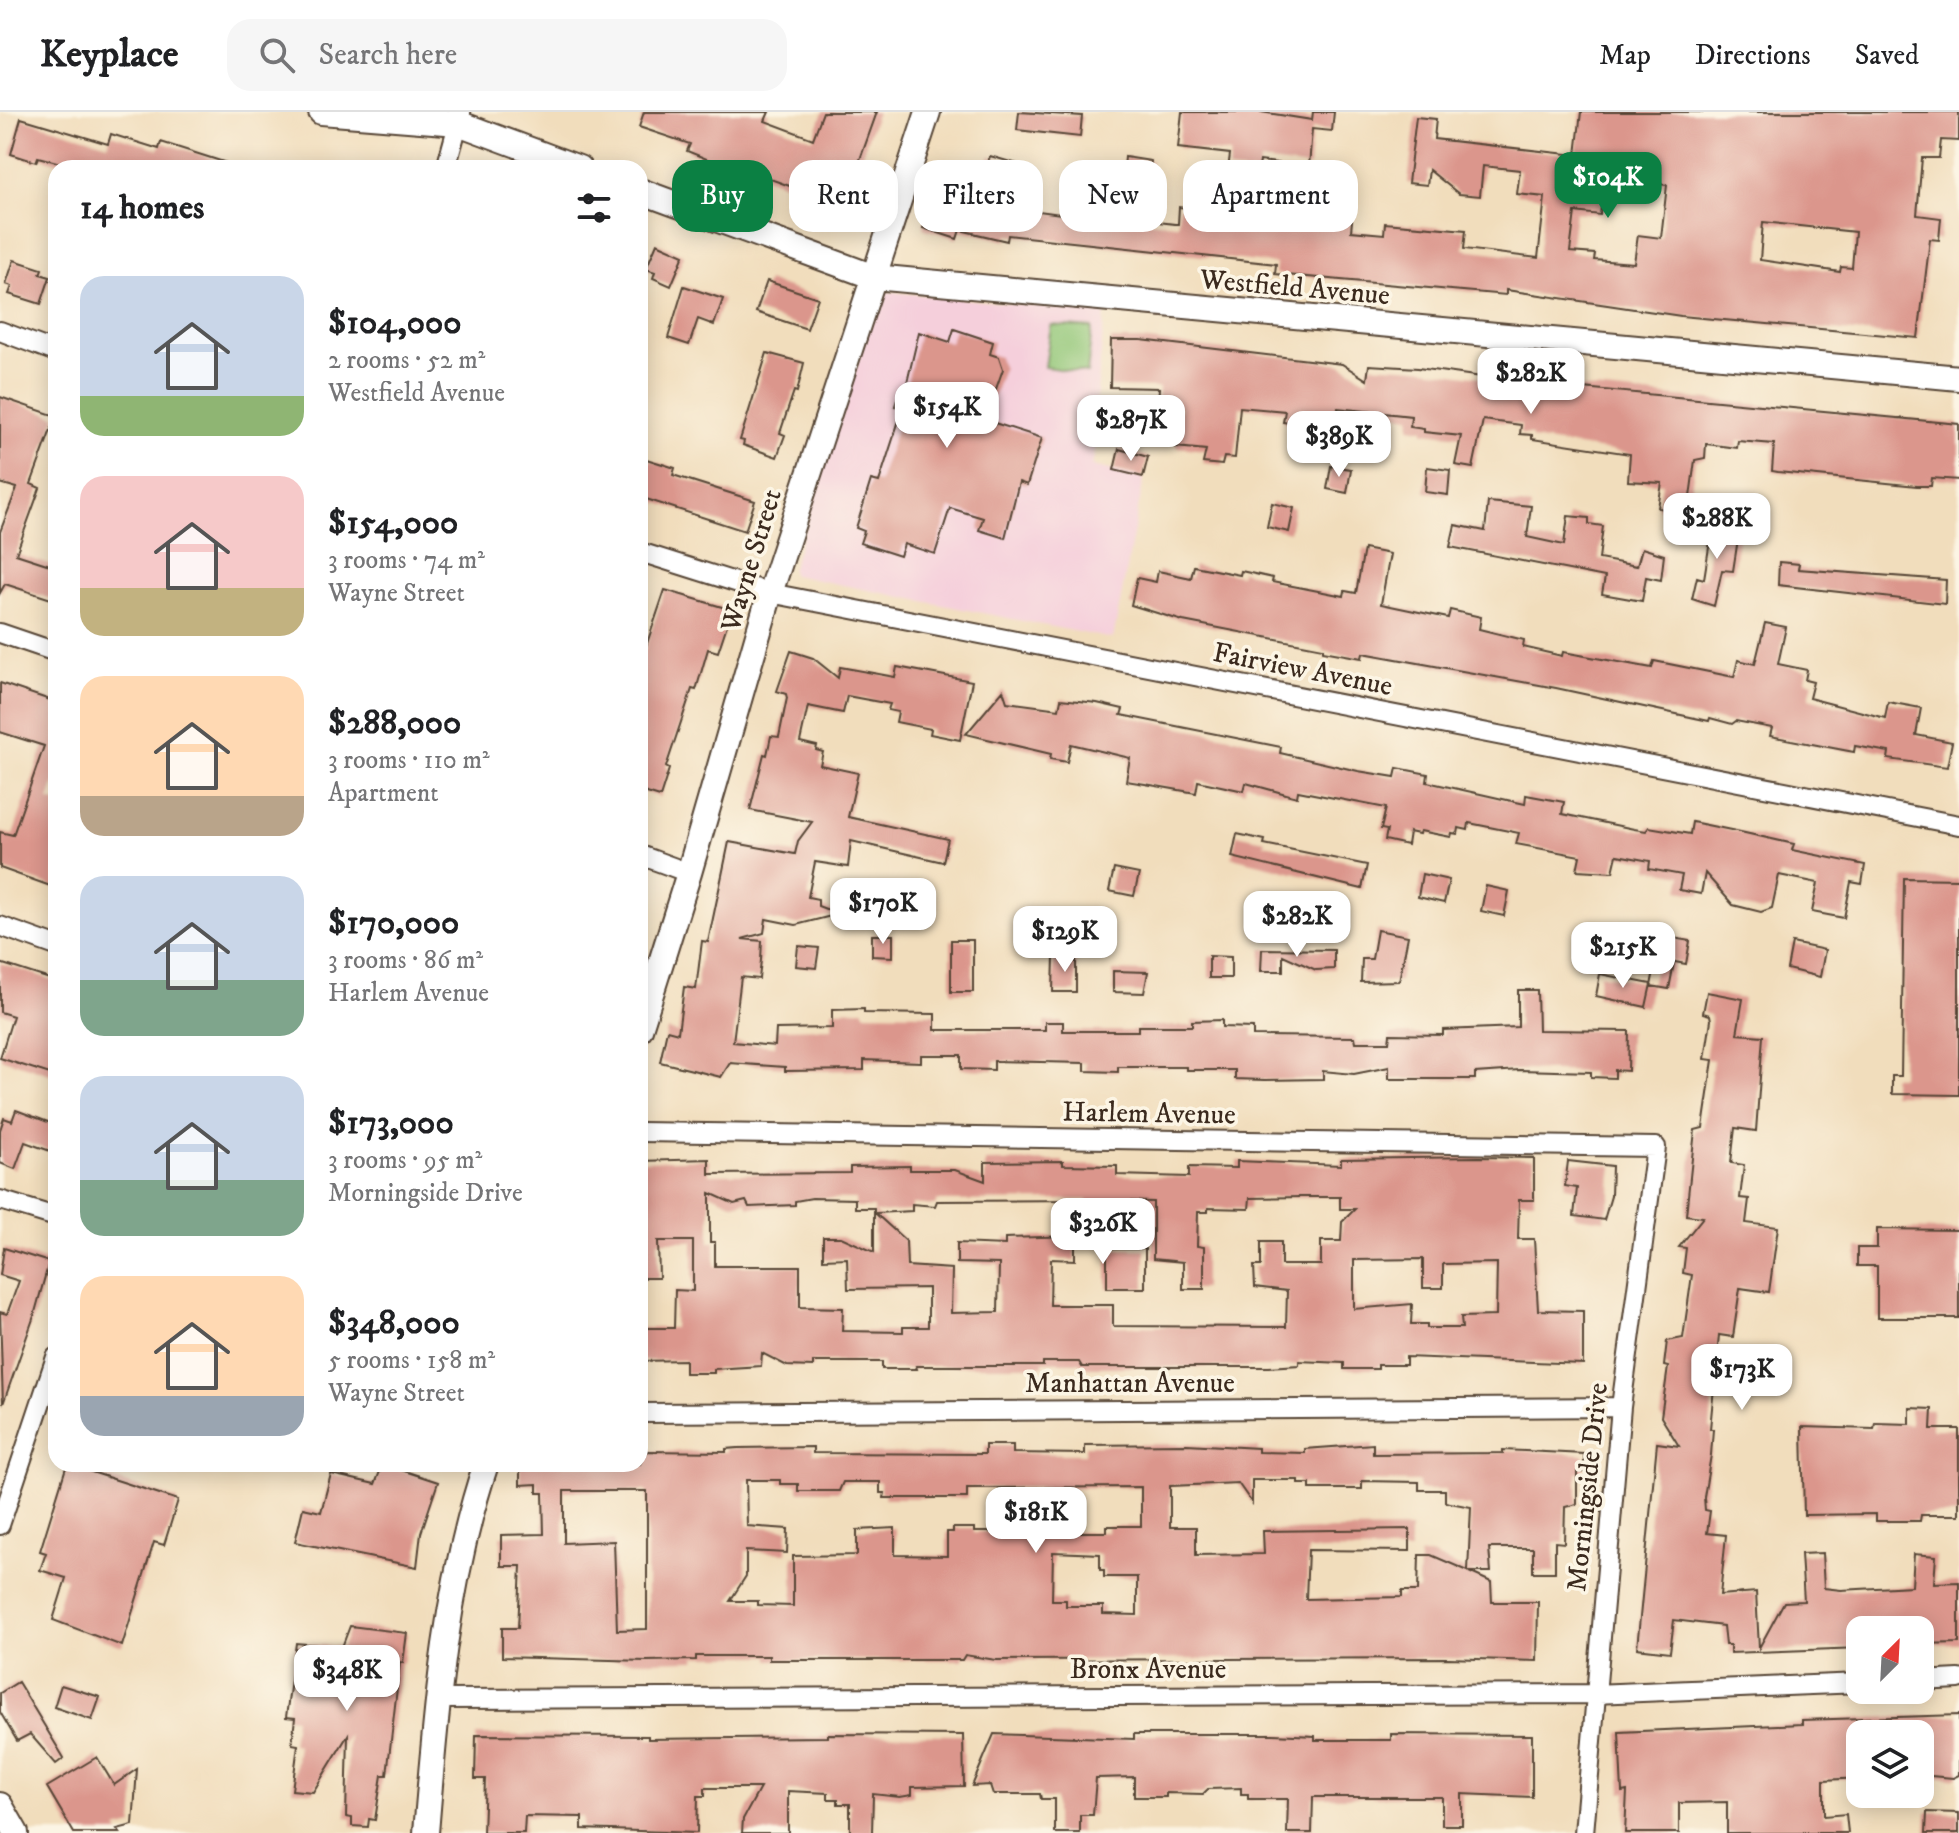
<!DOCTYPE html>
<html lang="en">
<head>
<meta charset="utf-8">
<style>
	body { margin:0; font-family:"IM FELL DW Pica",serif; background:#f6f6f6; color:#202124; height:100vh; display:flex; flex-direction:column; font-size:30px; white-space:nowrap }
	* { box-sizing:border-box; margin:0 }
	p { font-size:26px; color:#757577 }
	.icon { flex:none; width:44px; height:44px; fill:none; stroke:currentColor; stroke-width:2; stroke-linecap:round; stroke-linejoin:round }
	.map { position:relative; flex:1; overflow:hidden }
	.sheet { position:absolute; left:48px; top:48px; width:600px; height:1312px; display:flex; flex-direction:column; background:#fff; border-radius:24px; box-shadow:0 4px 20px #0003 }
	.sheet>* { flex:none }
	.banner { position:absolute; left:672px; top:48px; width:760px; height:72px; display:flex; gap:16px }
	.needle { width:52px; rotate:24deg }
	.buttons { position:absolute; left:1846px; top:1504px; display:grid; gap:16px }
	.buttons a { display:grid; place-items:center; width:88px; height:88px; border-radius:16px; background:#fff; box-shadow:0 4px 20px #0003; font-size:40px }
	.price { position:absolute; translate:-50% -68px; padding:0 18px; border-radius:16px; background:#fff; color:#222; font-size:26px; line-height:52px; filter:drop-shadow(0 2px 4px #0008) }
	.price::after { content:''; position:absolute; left:50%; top:48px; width:24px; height:18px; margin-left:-12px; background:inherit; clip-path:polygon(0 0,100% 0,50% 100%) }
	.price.on { background:#0b8043; color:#fff }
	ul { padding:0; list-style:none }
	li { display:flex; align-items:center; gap:24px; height:200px; padding:0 32px }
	li span { display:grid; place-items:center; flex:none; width:224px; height:160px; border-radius:24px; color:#555 }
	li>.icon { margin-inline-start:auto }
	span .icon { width:96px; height:96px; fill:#fffc; stroke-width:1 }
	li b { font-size:34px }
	h2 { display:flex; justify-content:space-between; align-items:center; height:96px; padding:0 32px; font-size:34px }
	.chip { padding:0 28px; border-radius:24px; background:#fff; box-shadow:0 4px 20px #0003; font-size:28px; line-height:72px }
	.chip.on { background:#0b8043; color:#fff }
	header { display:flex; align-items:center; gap:48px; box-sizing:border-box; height:112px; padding:0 40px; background:#fff; border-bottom:2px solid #e0e0e0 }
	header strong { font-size:38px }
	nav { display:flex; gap:44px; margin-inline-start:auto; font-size:28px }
	.search { width:560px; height:72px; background:#f6f6f6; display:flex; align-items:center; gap:20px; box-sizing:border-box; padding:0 28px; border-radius:24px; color:#757577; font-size:30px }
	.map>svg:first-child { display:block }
	.built { fill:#f5cfdb }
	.green { fill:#94c87a; stroke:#68794c; stroke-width:2 }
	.building { fill:#db968c; fill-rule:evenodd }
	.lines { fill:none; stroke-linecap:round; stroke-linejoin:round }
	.street-casing { stroke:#564536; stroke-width:22 }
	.secondary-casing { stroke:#564536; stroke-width:28 }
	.street { stroke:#fff; stroke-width:18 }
	.secondary { stroke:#fff; stroke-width:24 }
	.labels { text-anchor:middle; stroke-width:7; stroke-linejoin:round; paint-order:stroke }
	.street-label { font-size:28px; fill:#3b2a1e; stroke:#fcf5e5 }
</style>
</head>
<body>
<header>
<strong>Keyplace</strong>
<div class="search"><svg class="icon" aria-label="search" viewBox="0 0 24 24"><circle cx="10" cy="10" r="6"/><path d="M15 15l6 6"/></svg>Search here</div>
<nav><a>Map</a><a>Directions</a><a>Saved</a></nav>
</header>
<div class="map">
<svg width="1959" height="1721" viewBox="0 0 1959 1721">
	<rect width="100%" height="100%" fill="#fcf5e5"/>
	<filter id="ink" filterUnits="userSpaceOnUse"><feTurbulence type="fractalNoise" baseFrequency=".0125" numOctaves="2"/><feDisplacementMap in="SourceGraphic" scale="16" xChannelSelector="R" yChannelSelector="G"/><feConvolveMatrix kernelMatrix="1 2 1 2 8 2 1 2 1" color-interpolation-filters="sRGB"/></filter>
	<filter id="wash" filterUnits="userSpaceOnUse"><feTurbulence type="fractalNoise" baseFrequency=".006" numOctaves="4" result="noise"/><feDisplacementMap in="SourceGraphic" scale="32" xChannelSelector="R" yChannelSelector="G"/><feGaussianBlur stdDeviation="1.8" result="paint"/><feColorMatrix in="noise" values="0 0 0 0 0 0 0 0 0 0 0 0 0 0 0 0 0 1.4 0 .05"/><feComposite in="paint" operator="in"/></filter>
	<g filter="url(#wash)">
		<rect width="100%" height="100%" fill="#f1ddbc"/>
		<path class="built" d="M891 180 1105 201 1093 320 1099 321 1092 354 1144 366 1113 527 793 463 791 459 878 187 882 181Z"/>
		<path class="green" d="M1051 213 1092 216 1087 261 1045 255Z"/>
		<g id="blocks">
			<path class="building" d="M644 0H769L765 9 813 27 823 0H877L852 70 859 73 849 101 797 81 798 77 748 59 746 63 687 39 690 32 639 15Z
				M1019 0 1082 4 1080 25 1017 18Z
				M1182 0H1261L1312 8 1313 0H1334L1332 19 1312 17 1309 55 1260 49 1258 61 1228 58 1230 42 1178 36Z
				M1581 0H1959V29L1941 28 1939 46H1922L1917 103 1941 106 1939 128 1930 127 1918 226 1681 204 1506 178V183L1275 162 1276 152 1008 123 1007 129 960 118 957 127 923 116 932 86 944 90 946 82 974 92 990 44 1028 55 1016 96 1075 104 1077 91 1109 94 1108 104 1175 112H1178L1179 95 1294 109 1295 106 1352 109 1351 119 1384 122 1385 111 1466 118 1464 137 1538 146 1545 85 1517 82 1520 58 1483 54 1480 84 1459 82 1429 58 1427 73 1408 71 1416 5 1436 7 1434 27 1576 43ZM1604 66 1667 73 1661 126 1638 123 1634 151 1594 148 1595 142 1570 140 1575 100 1600 103ZM1763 110 1855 120 1852 156 1841 155 1840 160 1760 148Z
				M21 6 108 32 111 22 159 37 161 30 230 52V56H79L38 45 36 50 11 42Z
				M1125 45 1151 49 1149 70 1123 67Z
				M657 131 684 143 671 174 653 166 655 160 646 157Z
				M14 148 42 157 40 162 50 165 41 192 9 182 12 174 6 172Z
				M767 169 818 186 807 217 756 200Z
				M684 174 723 187 714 213 698 207 689 233 668 226Z
				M954 217 993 230 990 242 999 245 1003 257 985 308 1042 326 1027 373 1019 370 1005 426 979 418 983 406 950 396 935 442 904 432 900 444 860 431 864 419 856 416 871 368 879 370 903 296 895 294 900 278 905 279 919 220 950 230Z
				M1111 228H1141L1342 252 1367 268 1369 253 1418 256 1510 269 1959 312V368L1932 366 1931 374H1917L1778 360 1772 359 1774 332 1738 329 1737 336 1706 332 1705 346 1695 348 1688 400 1658 396 1662 371 1628 369 1630 342 1532 327V323L1520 322 1521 313 1483 308 1473 356 1455 353 1461 324 1424 320V317L1410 315 1411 304 1338 296 1337 310 1331 309V315L1283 310 1285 299 1240 295 1235 346 1224 345 1222 353 1203 351 1206 338 1176 335 1180 295 1158 291 1159 276 1110 275Z
				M767 241 804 251 797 280 794 279 780 321 785 323 777 345 743 333 744 329 740 328Z
				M0 285 56 304 31 372 40 376 16 442 56 455 51 487 5 472 0 481V420L17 376 0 371Z
				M1119 337 1148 345 1143 365 1114 358Z
				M640 345 675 356 673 363 755 389 745 419 640 385Z
				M1331 354 1351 357 1347 381 1327 377Z
				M1427 355 1450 358 1448 383 1425 380Z
				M1488 390 1531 394 1527 425 1564 433 1568 404 1589 406V412L1603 414 1599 447 1637 454 1642 436 1664 443 1661 468 1646 465 1642 489 1602 482 1605 465 1450 435 1455 413 1485 419Z
				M1272 391 1294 396 1289 420 1267 415Z
				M1713 410 1740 414 1733 459 1722 458 1714 494 1692 487 1697 465 1704 467Z
				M1364 437 1390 442 1381 492 1448 506 1450 498 1481 505 1479 517 1524 528 1523 535 1562 544 1563 540 1652 556 1654 549 1734 565 1738 548 1755 552 1765 511 1786 515 1778 552 1807 558 1805 568 1813 570 1809 586 1885 606 1888 590 1921 596 1916 623 1952 630 1947 655 1888 647 1889 640 1855 634 1854 640 1770 624 1772 616 1736 609 1732 612 1710 606 1709 609 1556 576 1363 541 1362 546 1323 539V536L1183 509 1131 493 1137 466 1156 470 1158 459 1191 466 1194 454 1240 463 1241 459 1273 466 1272 470 1344 484 1345 479 1356 481Z
				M1779 450 1799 452 1798 457 1946 468 1945 492 1778 473Z
				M665 478 732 498 718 540 708 537 696 578 692 577 666 655 669 657 660 685 640 679V552Z
				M791 539 813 546 838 566 840 555 895 565 897 555 972 569 960 628 930 622 931 617 896 610 898 600 888 598 890 592 847 584 843 601 808 594 800 630 817 634 816 638 823 640 820 653 858 661 848 705 948 727 943 750 851 729 848 755 815 750 808 785 818 787V794L839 802 796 813 766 807 764 821 742 827 762 829 761 848 759 867 741 865 733 930 775 934 776 917 832 916V898L864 897V901L935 902V918H1045V910H1063V919H1138V914H1192V909L1222 908V915L1253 916V924L1355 925 1356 930H1389L1390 922 1443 923V918L1518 915V878H1537L1538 918 1629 919 1628 959 1615 958V966L1591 965V960L1520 958 1475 961V967H1389V955L1354 962 1323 959V967L1265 968 1235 967V958H1186V955H1118V960L1085 959V951L994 949V958L961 957V943H921V950L864 948V958L785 959V955L730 951 721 965 660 950 667 918 678 921 684 875 696 877 702 829 708 830 729 730 795 742 798 729 812 710 750 698 764 642 767 643 771 624 779 625 787 586 786 582 777 579Z
				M0 571 56 590V667L49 688 56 690V776L0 756V720L13 723 44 634 0 620Z
				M1003 578 1007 590 1059 597 1061 587 1097 591 1123 597 1121 603 1281 635 1280 641 1358 659 1395 665 1397 656 1428 662 1427 670 1525 692 1526 683 1564 690 1562 702 1634 717 1646 719 1649 715 1690 722 1692 710 1736 719 1794 732 1792 738 1865 753 1862 772 1851 770 1844 806 1812 800 1818 771 1779 763 1772 796 1761 800 1733 793 1705 761 1701 782 1679 778 1682 763 1649 757 1650 749 1617 743 1613 760 1577 758 1580 744 1516 732 1519 721 1469 711 1468 718 1459 716 1458 722 1452 721 1451 725 1420 719 1419 722 1409 720 1407 733 1385 728 1387 718 1381 717 1386 696 1298 679 1297 685 1246 671 1244 679 1198 669 1196 681 1145 672 1126 669 1130 646 1071 632 1067 650 1050 647 1051 642 966 622Z
				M1237 722 1265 728 1264 732 1367 753 1362 777 1232 745Z
				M1114 757 1139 762 1134 784 1109 779Z
				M1422 762 1449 768 1444 791 1418 785Z
				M1904 766 1959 767V983L1892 982V964H1901Z
				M1486 774 1509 779 1504 804 1481 799Z
				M1377 818 1408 824 1399 869 1361 870 1362 847H1372Z
				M872 823H893V845L872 844Z
				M1662 824 1690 829 1686 852 1658 847Z
				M951 828H973V880H951Z
				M1792 831 1825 838 1820 865 1787 857Z
				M798 834 819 836 816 856 796 854Z
				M1262 837 1334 838V857L1316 858 1283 843V859H1261Z
				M1054 844H1076V880H1053Z
				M1209 844 1231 845V866H1209Z
				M1656 848 1674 851 1669 877 1651 874Z
				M0 851 56 869V964L0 946 13 904 0 900Z
				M1113 859 1148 860 1144 881 1113 880Z
				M1600 862 1651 872 1646 895 1596 884Z
				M1707 880 1743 887 1737 922 1763 924 1756 1019 1735 1016 1731 1051 1744 1053 1740 1086 1749 1087 1746 1111 1778 1115 1769 1180 1740 1176 1733 1225 1719 1223 1710 1317H1713L1711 1343 1704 1385 1705 1398 1710 1399 1707 1421 1726 1423 1720 1483 1756 1480 1759 1536 1784 1490 1804 1489 1801 1442 1822 1441 1824 1476 1841 1478 1912 1474 1914 1442 1936 1444 1934 1471 1959 1470V1531L1920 1532V1518H1860V1536L1730 1541V1533H1725L1723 1514 1674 1508 1670 1540 1637 1536 1657 1331 1679 1334 1661 1305 1668 1255 1664 1254 1667 1229 1683 1226 1692 1163 1683 1161 1686 1136 1679 1135 1703 1105 1686 1103 1695 1018 1703 1016 1713 948 1705 947 1711 908 1710 903 1703 901Z
				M16 998 56 1013V1041L25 1030 15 1057 0 1051V1018L4 1006 12 1009Z
				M1479 1045 1534 1046V1088H1519L1518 1127H1534L1538 1198 1583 1199V1252L1406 1245V1253H1378V1257H1344V1251L1299 1249V1253L1269 1255H1082L1079 1250H1043V1254H916L917 1257H882V1250H813V1255L787 1254 762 1241 761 1254 714 1257V1261H685V1248L640 1249V1216H674L675 1178 693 1179V1129H658L659 1166H640V1049L709 1047V1062L850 1061V1055L910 1054V1058H955L985 1069V1050L1063 1049V1053L1117 1054V1063L1189 1065V1055L1237 1056V1049L1341 1053V1047ZM710 1081 734 1092 746 1089 749 1095 795 1093V1089L812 1086 855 1087V1096H874V1140L841 1125H823V1147L847 1146 848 1177 928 1176V1215H903V1220L842 1219 843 1196 800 1195V1154H715V1130H710ZM1302 1085H1340V1097H1355L1342 1110 1341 1129H1321V1153H1281V1130H1261V1154H1254L1255 1175 1287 1179 1286 1215 1113 1214V1193H1050L1051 1147 1075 1148V1124L1005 1126V1133L957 1131V1151L999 1152 998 1200 951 1201 952 1157 907 1154 906 1129 875 1101 912 1099V1092L935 1094 937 1089 1087 1088V1092L1116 1093 1117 1089 1153 1090V1147L1183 1150V1177H1204V1135L1197 1134 1198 1100H1208V1096L1249 1097 1250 1086ZM1423 1147V1176H1443V1152L1497 1151 1496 1204 1461 1205 1462 1216H1427V1212H1411L1412 1192 1354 1197V1148Z
				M1568 1049 1612 1054 1611 1084 1604 1108 1574 1104 1577 1076 1565 1074Z
				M1877 1117 1959 1118V1206H1877V1154H1857V1136H1877Z
				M4 1136 49 1150 34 1204 3 1292 0 1200 7 1202 19 1169 0 1163Z
				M1107 1137H1145V1176H1107Z
				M1910 1296 1932 1297 1931 1317H1959V1403H1921L1920 1409H1876V1402L1804 1403 1802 1315 1874 1317 1875 1311 1910 1312Z
				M1187 1332 1258 1336V1340L1305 1341V1337L1373 1332V1342L1503 1341V1338L1584 1342V1360H1577V1392L1565 1395 1564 1431 1555 1430V1460H1533V1436H1489L1491 1460H1469L1491 1470 1492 1490H1538L1537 1549 1449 1546 996 1548 965 1543 962 1548H769V1544H696V1548L646 1549 502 1545V1516H518L521 1454H501V1423L544 1422 543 1381H537V1372L520 1373V1353L640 1352 646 1339 726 1340V1337L738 1336 813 1335V1341L985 1342V1333H1013V1341L1085 1342V1333ZM746 1368H780V1372H798V1379H839L843 1370H880V1381H885L884 1386H967V1376L1141 1375V1414H1107V1420H974V1416H953V1420H947V1444L895 1443V1416L857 1418V1443L793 1444V1494L758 1493V1489H730L746 1464V1439L787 1441 788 1417 747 1414ZM1252 1368H1298V1372H1310V1377H1362V1369L1419 1370V1378H1445V1390L1471 1395 1468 1459 1431 1443H1419L1418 1479H1402V1485L1306 1487 1308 1438 1410 1439V1417L1263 1419 1264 1442 1196 1443V1415H1170V1374L1238 1371 1252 1391ZM564 1379H647V1517L617 1518 614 1429 564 1431ZM1053 1440 1100 1442V1458H1104V1465H1137V1503L1103 1502V1494H1066V1488H1052Z
				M67 1352 178 1388 164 1433 154 1430 122 1534 53 1508 66 1466 40 1458 46 1441 40 1439Z
				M383 1352 438 1370 421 1421 417 1455 295 1430 303 1396 321 1400 331 1362 375 1372Z
				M350 1514 407 1521 403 1551 400 1550 387 1663H382L375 1708 369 1707 368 1715 352 1714V1706L346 1705 348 1623 313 1680 292 1678 298 1633 292 1632 295 1606 286 1605 296 1531 342 1535Z
				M18 1570 64 1646 56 1652 30 1622 17 1629 0 1600V1581Z
				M61 1573 100 1585 92 1608 54 1595Z
				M1959 1603V1663L1953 1666 1920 1663V1622H1860V1666L1824 1668V1704L1846 1702 1848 1721H1727V1690L1679 1691V1721H1625L1627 1679 1622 1680 1619 1620 1802 1612V1608Z
				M828 1622 963 1623 964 1674 912 1675V1683L900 1685 873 1682 872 1721H850V1692H838V1687H828V1681L788 1679V1721H742L743 1707 760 1676H705V1684H698L697 1721 582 1717V1705L525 1704 524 1721H483L485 1667H475L476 1623 648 1624V1627L828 1625Z
				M994 1622 1134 1627V1622H1273L1315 1624V1628H1391V1622L1532 1623V1685L1462 1682V1713H1442V1685H1313L1312 1721H1287L1288 1687H1248V1682H1241V1676L1208 1677 1203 1682 1166 1681V1685H1134V1665L1096 1666 1093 1703H1080V1721H1055V1687H1041L1040 1682H993L990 1673 972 1674Z
				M97 1645 114 1673 137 1657 133 1713 117 1717 120 1721H74L47 1675Z
				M1927 1700 1959 1701V1721H1926Z"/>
		</g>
	</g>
	<g filter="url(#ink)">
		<use href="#blocks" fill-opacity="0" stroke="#564536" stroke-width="2"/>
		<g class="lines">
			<g class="street-casing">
				<path id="street" d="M446 56 461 1
					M0 219 56 240
					M640 440 770 481 1959 713
					M0 521 56 540
					M640 743 689 761
					M0 814 56 834
					M640 1020 1656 1035 1621 1295 1584 1721
					M0 1088 56 1105
					M640 1301 1621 1295
					M0 1413 56 1245
					M1920 1569 1959 1567
					M436 1587 1593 1582 1860 1571"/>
			</g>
			<g class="secondary-casing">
				<path id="secondary" d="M321 0 458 11 579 56
					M640 79 874 165 1959 266
					M640 917 689 761 770 481 928 0
					M0 1693 16 1721
					M426 1721C436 1597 446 1471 486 1352"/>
			</g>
			<use href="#street" class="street"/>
			<use href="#secondary" class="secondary"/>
		</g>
	</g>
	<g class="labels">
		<g class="street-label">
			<text transform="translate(1295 174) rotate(5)" y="10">Westfield Avenue</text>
			<text transform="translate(750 448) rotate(-73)" y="10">Wayne Street</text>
			<text transform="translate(1303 556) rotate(11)" y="10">Fairview Avenue</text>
			<text transform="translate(1149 1000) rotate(1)" y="10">Harlem Avenue</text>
			<text x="1130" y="1280">Manhattan Avenue</text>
			<text transform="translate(1586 1375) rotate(-84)" y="10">Morningside Drive</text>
			<text x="1148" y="1566">Bronx Avenue</text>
		</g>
	</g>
</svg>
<div class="buttons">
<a><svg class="needle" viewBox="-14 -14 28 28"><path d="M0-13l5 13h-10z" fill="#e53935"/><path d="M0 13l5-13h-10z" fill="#757577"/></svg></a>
<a><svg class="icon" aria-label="layers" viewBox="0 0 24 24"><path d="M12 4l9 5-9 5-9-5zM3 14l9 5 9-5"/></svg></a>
</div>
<b class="price on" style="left:1608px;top:108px">$104K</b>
<b class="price" style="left:1531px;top:304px">$282K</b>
<b class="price" style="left:947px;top:338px">$154K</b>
<b class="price" style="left:1131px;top:351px">$287K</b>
<b class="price" style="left:1339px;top:367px">$389K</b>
<b class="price" style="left:1717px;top:449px">$288K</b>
<b class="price" style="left:883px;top:834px">$170K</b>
<b class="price" style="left:1297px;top:847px">$282K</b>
<b class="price" style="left:1065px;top:862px">$129K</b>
<b class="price" style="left:1623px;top:878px">$215K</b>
<b class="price" style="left:1103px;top:1154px">$326K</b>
<b class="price" style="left:1742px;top:1300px">$173K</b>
<b class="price" style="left:1036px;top:1443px">$181K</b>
<b class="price" style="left:347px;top:1601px">$348K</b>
<div class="banner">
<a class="chip on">Buy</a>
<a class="chip">Rent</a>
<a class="chip">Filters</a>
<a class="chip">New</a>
<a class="chip">Apartment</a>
</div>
<section class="sheet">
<h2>14 homes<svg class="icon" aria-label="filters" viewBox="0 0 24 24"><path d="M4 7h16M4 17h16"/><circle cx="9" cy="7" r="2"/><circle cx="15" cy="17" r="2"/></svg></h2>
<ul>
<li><span style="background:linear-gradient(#c9d6e8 75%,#8fb573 0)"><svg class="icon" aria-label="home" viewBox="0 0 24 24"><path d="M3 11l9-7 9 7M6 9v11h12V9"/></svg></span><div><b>$104,000</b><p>2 rooms · 52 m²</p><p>Westfield Avenue</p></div></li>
<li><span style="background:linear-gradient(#f6c9c9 70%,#c2b280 0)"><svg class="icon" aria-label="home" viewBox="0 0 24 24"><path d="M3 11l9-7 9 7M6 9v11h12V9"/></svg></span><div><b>$154,000</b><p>3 rooms · 74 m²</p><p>Wayne Street</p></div></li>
<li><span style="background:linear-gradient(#ffd9b3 75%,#b9a48a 0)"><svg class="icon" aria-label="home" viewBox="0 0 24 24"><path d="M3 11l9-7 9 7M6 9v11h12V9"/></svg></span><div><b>$288,000</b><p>3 rooms · 110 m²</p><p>Apartment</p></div></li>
<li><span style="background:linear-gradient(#c9d6e8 65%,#7fa58c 0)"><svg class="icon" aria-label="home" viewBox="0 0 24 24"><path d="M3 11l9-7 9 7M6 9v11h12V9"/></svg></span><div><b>$170,000</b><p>3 rooms · 86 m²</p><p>Harlem Avenue</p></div></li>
<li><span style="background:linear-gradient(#c9d6e8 65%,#7fa58c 0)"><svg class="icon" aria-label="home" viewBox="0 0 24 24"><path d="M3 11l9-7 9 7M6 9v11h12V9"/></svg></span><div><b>$173,000</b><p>3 rooms · 95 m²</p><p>Morningside Drive</p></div></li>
<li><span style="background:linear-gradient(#ffd9b3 75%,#9aa5b1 0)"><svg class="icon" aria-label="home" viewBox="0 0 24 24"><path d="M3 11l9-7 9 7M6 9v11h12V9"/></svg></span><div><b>$348,000</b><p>5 rooms · 158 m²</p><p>Wayne Street</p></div></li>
</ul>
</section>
</div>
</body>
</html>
